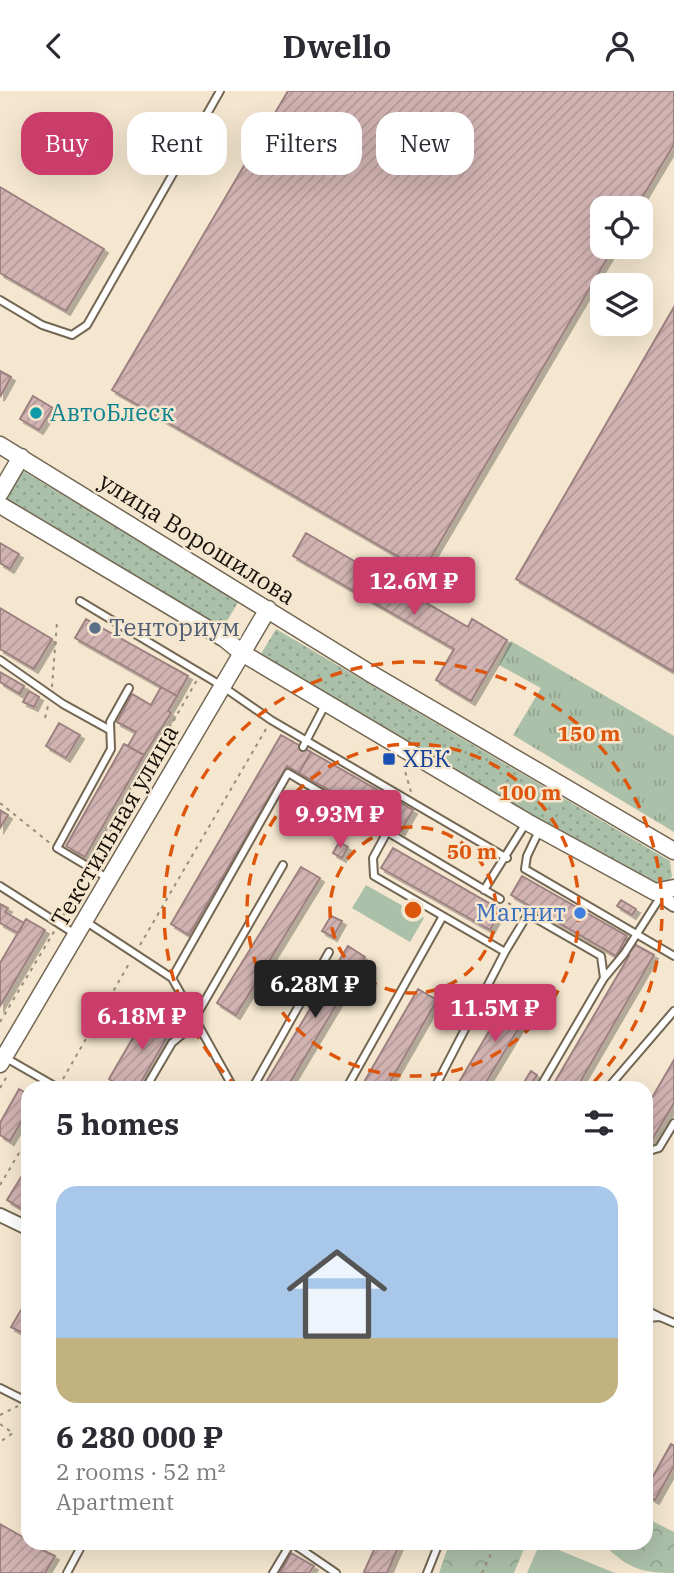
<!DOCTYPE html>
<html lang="en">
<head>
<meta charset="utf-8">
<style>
	body { margin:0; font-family:"IBM Plex Serif",serif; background:#f2f2f3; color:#2b2b33; height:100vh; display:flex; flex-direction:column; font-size:26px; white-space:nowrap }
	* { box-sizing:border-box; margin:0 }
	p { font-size:23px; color:#7c7c81 }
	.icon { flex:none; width:38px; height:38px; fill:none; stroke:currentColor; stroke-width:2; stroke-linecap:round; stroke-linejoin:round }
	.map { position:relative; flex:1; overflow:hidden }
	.details { position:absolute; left:21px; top:990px; width:632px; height:469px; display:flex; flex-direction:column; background:#fff; border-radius:21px; box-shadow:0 7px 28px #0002 }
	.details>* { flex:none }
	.guide { position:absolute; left:21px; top:21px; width:634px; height:63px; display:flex; gap:14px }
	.tools { position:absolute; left:590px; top:105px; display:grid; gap:14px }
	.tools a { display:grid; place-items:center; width:63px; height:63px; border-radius:14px; background:#fff; box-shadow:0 7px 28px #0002; font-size:35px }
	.price { position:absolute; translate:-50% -60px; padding:0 16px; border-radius:7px; background:#ca3c6a; color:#fff; font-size:23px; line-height:46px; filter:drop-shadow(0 2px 4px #0008) }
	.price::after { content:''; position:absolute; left:50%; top:42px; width:21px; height:16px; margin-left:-10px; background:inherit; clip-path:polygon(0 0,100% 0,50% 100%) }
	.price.active { background:#222; color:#fff }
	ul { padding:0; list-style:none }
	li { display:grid; align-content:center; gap:14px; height:371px; padding:0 35px }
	li span { display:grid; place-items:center; height:217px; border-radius:21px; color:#555 }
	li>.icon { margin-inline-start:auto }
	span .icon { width:126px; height:126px; fill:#fffc; stroke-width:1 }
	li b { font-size:30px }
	h2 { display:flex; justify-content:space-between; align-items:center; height:84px; padding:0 35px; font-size:30px }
	.tag { padding:0 24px; border-radius:21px; background:#fff; box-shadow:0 7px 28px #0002; font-size:24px; line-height:63px }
	.tag.active { background:#ca3c6a; color:#fff }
	header { display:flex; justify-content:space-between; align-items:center; height:91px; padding:0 35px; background:#fff; font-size:32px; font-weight:700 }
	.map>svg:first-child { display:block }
	.grass { fill:url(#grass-dots) }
	.forest { fill:url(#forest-crowns) }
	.park { fill:url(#park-tufts) }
	.pitch { fill:#abc0a8 }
	.building { fill:url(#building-hatch); stroke:#9d8180; stroke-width:2; filter:url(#shadow) }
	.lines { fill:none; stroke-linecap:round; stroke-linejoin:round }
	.service-casing { stroke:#736753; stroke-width:10 }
	.minor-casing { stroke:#736753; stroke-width:16 }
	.secondary-casing { stroke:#736753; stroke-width:19 }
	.path { stroke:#988e7d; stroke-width:2; stroke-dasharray:3.5 5; stroke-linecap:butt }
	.service { stroke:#fff; stroke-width:6 }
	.minor { stroke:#fff; stroke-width:12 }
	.secondary { stroke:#fff; stroke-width:16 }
	.ring { fill:none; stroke:#de550c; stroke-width:3.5; stroke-dasharray:12 9 }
	.culture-dot { fill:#0f9aa8; stroke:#f4e6cf; stroke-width:2.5 }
	.service-dot { fill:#5c6f8a; stroke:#f4e6cf; stroke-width:2.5 }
	.transit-dot { fill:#1a4fb4; stroke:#f4e6cf; stroke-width:2.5 }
	.shop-dot { fill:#3f7fe0; stroke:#f4e6cf; stroke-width:2.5 }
	.labels { text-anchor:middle; stroke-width:5; stroke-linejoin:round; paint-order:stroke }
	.culture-label { font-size:24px; fill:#0d838f; stroke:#f4e6cf; text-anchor:start }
	.street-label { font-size:24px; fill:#17120a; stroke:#f4e6cf }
	.service-label { font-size:24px; fill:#4e5e75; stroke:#f4e6cf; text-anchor:start }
	.transit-label { font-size:24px; fill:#164399; stroke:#f4e6cf; text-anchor:start }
	.shop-label { font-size:24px; fill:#366cbe; stroke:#f4e6cf; text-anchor:end }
	.centre { fill:#de550c; stroke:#f4e6cf; stroke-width:3.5 }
	.ring-label { font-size:21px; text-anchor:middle; font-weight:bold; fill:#de550c; stroke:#f4e6cf; stroke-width:5; stroke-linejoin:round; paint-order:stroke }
</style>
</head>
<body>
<header><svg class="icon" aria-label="back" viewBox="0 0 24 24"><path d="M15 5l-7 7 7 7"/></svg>Dwello<svg class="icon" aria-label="person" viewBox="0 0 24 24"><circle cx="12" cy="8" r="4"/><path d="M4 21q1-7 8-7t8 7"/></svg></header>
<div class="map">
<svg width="674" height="1482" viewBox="0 0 674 1482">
	<defs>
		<pattern id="grass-dots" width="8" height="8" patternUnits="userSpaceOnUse" patternTransform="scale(1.75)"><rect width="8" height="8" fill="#abc0a8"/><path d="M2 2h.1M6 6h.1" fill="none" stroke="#92a48f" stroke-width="1.8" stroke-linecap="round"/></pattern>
		<pattern id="forest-crowns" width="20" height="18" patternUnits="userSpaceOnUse" patternTransform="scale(1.75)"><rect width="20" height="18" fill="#abc0a8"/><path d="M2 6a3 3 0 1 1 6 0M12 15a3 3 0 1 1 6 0" fill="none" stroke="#92a48f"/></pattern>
		<pattern id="park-tufts" width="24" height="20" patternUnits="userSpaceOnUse" patternTransform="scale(1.75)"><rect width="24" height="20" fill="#abc0a8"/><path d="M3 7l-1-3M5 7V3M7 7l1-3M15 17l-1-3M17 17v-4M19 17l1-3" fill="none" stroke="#92a48f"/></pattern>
		<pattern id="building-hatch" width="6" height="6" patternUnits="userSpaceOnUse" patternTransform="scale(1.75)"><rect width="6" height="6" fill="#d1b3b2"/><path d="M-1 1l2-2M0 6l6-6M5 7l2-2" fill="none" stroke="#b39998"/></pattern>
		<filter id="shadow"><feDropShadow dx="4" dy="4" stdDeviation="0" flood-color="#0004"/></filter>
	</defs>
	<rect width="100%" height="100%" fill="#f4e6cf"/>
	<path class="grass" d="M23 380 239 510 222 538 5 409Z
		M276 538 670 770 672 786 662 796 643 793 261 563Z"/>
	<path class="forest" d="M646 1427 674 1441V1482C640 1482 628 1477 603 1453L646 1452Z
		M449 1453V1452L526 1453 514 1482H439Z"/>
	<path class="park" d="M511 550 674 645V741L513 644 541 597 499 574Z"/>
	<path class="pitch" d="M366 794 424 827 410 851 352 817Z
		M540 1452 544 1453 615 1482H527Z"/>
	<path class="building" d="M288 0H674V53L636 117H602V156H614L423 480 112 299Z
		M0 96 104 158 66 220 0 182Z
		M674 216V581L516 488Z
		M0 280 11 286 0 306Z
		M33 305 53 317 39 339 20 328Z
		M306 442 468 536 472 528 507 549 471 610 436 589 454 558 293 465Z
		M0 452 19 463 10 478 0 472Z
		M0 517 52 548 34 578 0 558Z
		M86 528 188 585 177 605 75 547Z
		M0 581 24 595 20 603 0 591Z
		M161 596 177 605 168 620 171 622 144 664 128 655 136 641 117 631 132 603 151 614Z
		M29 600 39 606 34 616 23 611Z
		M59 632 80 644 66 667 46 655Z
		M281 644 311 661 299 682 287 675 189 844 171 833Z
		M124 653 144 664 85 766 66 755Z
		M311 661 413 719 401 740 299 682Z
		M0 719 8 724 0 737Z
		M339 751 348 756 342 767 333 762Z
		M393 757 501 819 490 839 381 777Z
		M301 776 320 787 236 924 217 912Z
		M522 785 627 845 616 865 511 804Z
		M621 809 636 818 632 824 617 815Z
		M0 813 8 817 5 821 24 832 18 842 0 832Z
		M331 825 342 830 333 846 322 840Z
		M26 828 45 839 0 915V872Z
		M625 848 654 864 576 998H560L553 994 629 865 619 860Z
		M348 855 365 866 286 998H265L263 996Z
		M418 898 437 909 386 998H360Z
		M511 903 532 915 482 998H455Z
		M149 919 174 934 137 998H125L109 988Z
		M674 969V1012L650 1052 646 1050V1017Z
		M531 980 537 984 528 998H520Z
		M19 998 28 1003V1019L10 1050 0 1044V1032Z
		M28 1075V1120L27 1121 7 1109Z
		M21 1219 28 1223V1245L11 1236Z
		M671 1353 674 1355V1375L655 1409 646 1404V1398Z
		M0 1433 28 1449V1452L55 1465 45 1482H0Z
		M377 1452H400L387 1482H367L364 1481Z
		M291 1462 314 1475 309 1482H280Z"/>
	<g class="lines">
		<g class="service-casing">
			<path id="service" d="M0 209 42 234 72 244 87 234 220 0
				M80 510 222 595 271 629 507 767
				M0 569 63 613 110 639
				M303 656 326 612
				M539 740 527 765 525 778 674 865
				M387 741 373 767 374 785 505 861 528 823 601 865 604 887 539 998
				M109 788 57 757 111 658 110 631 129 597
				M0 795 75 843
				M484 799 526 732
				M85 830 172 887
				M604 887 624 863 661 805
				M195 927 283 774
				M6 967 60 998
				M145 998 172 952 197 931
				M234 998 172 887 288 682 500 808
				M252 998 329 861
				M346 998 443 825
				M434 998 505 861
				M607 998 674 920
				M646 1061 659 1057 674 1032
				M646 1219 660 1226
				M646 1227 660 1226 674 1232
				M0 1297 28 1311
				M292 1452 336 1482
				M67 1482 83 1452
				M273 1482 291 1452
				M427 1482 439 1452"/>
		</g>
		<g class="minor-casing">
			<path id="minor" d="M655 801 674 814
				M0 1124 23 1135 28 1132"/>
		</g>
		<g class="secondary-casing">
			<path id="secondary" d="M0 354 368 581 674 760
				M0 402 21 366
				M0 414 225 548 242 562 527 731 655 801 674 797
				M0 973 268 518"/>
		</g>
		<path class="path" d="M52 596 57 531
			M45 627 48 615
			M403 673 411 701
			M0 712 51 753
			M93 770 197 589
			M508 812 521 819
			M63 825 86 784
			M140 854 266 638
			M0 931 55 839
			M63 988 130 871
			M0 997 7 985
			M0 1094 28 1047
			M0 1324 18 1315
			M0 1333 13 1342 0 1351
			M482 1482 496 1452"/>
		<use href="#service" class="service"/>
		<use href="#minor" class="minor"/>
		<use href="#secondary" class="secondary"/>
	</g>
	<g class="ring">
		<circle cx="413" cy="819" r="83"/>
		<circle cx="413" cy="819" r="166"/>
		<path d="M238 997A249 249 0 1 1 588 997"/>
	</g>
	<circle class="culture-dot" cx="36" cy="322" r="7"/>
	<circle class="service-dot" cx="95" cy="537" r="7"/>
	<rect class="transit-dot" x="382" y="661" width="14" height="14" rx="3.5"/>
	<circle class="shop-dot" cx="580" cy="822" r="7"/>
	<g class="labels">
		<g class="culture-label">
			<text x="50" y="330">АвтоБлеск</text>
		</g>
		<g class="street-label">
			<text transform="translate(197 448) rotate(32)" y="8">улица Ворошилова</text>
			<text transform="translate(115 735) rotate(-60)" y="8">Текстильная улица</text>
		</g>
		<g class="service-label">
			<text x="109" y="545">Тенториум</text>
		</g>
		<g class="transit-label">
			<text x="403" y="676">ХБК</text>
		</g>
		<g class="shop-label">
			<text x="566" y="830">Магнит</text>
		</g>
	</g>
	<circle cx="413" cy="819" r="10" class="centre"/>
	<g class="ring-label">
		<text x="589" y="650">150 m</text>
		<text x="530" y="709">100 m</text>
		<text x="472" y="768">50 m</text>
	</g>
</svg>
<div class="tools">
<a><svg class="icon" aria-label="locate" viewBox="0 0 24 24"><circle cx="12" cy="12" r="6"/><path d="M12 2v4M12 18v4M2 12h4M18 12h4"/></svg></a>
<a><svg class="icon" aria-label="layers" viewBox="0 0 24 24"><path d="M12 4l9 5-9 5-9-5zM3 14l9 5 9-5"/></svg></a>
</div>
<b class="price" style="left:414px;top:526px">12.6M ₽</b>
<b class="price" style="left:340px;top:759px">9.93M ₽</b>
<b class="price active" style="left:315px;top:929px">6.28M ₽</b>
<b class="price" style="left:495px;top:953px">11.5M ₽</b>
<b class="price" style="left:142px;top:961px">6.18M ₽</b>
<div class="guide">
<a class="tag active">Buy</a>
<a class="tag">Rent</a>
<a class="tag">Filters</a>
<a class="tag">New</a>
</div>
<section class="details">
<h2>5 homes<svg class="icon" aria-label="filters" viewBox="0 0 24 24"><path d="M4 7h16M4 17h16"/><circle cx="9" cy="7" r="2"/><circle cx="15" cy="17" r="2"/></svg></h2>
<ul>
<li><span style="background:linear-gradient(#a9c7e8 70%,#c2b280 0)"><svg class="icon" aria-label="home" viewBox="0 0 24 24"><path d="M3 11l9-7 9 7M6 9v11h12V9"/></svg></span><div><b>6 280 000 ₽</b><p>2 rooms · 52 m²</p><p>Apartment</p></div></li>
</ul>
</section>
</div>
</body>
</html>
